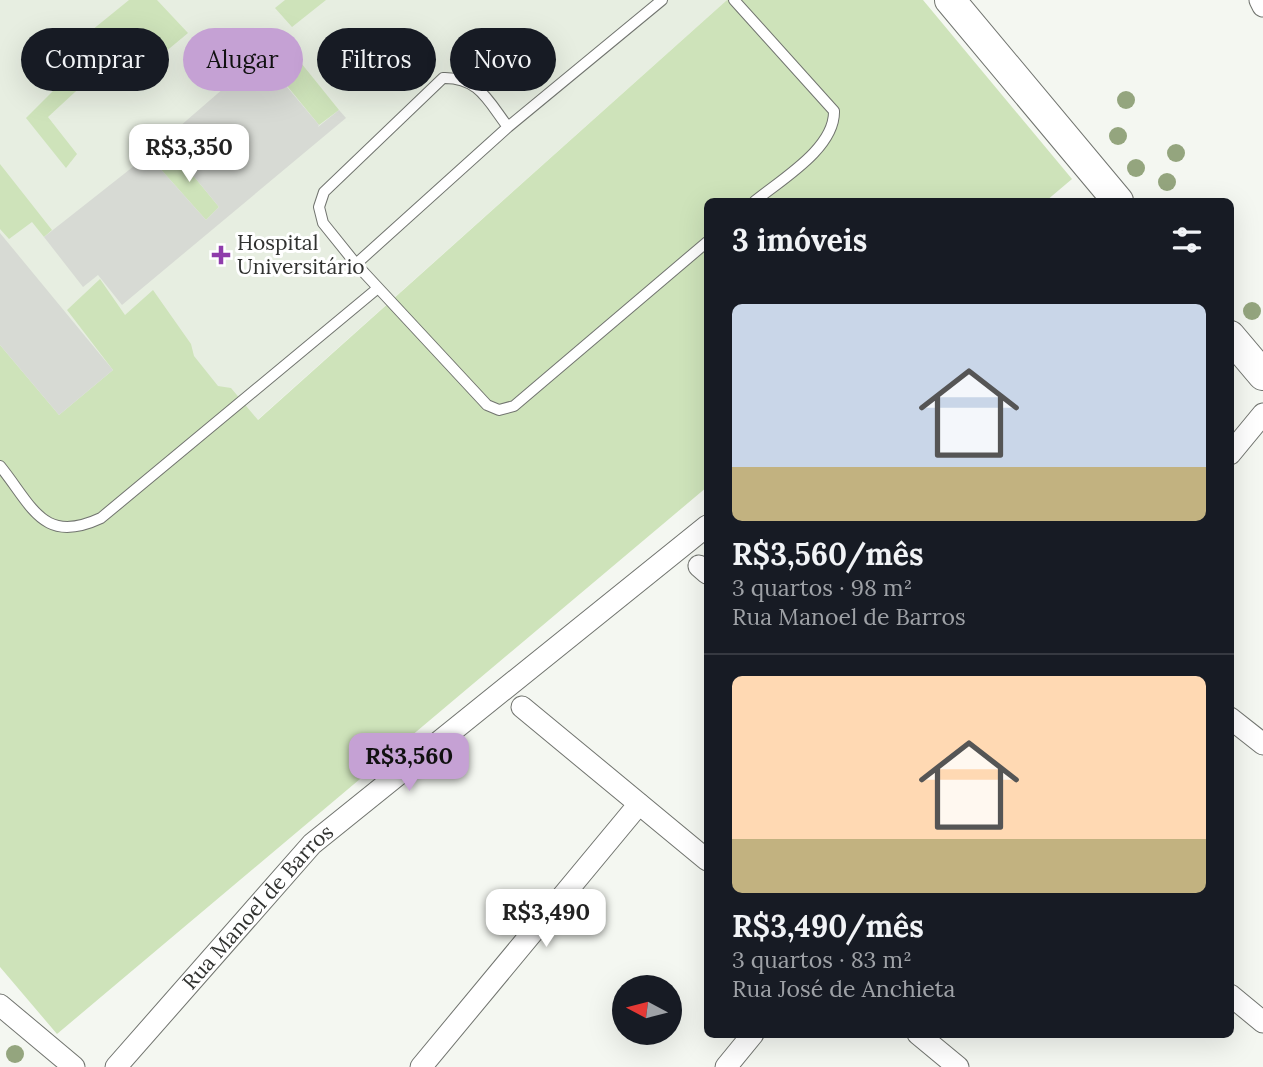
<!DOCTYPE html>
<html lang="pt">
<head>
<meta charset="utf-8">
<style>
	body { margin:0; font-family:Lora,serif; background:#242831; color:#f1f3f6; height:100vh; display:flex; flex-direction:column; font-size:26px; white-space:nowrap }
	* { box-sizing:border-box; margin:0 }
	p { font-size:23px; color:#9ea1a6 }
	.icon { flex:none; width:38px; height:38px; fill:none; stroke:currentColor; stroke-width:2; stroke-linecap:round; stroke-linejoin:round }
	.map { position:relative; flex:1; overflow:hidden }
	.details { position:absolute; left:704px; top:198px; width:530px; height:840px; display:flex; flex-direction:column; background:#171b24; border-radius:10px; box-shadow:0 7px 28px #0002 }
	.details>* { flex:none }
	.hud { position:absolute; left:21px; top:28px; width:578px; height:63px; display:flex; gap:14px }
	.needle { width:46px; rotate:277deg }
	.controls { position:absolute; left:612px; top:975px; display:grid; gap:14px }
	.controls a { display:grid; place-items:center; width:70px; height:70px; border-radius:50%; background:#171b24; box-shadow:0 7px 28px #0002; font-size:35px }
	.price { position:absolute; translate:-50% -60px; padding:0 16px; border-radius:14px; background:#fff; color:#222; font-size:23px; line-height:46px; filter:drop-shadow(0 2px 4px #0008) }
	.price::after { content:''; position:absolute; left:50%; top:42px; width:21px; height:16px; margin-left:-10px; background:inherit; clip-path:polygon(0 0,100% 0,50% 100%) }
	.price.on { background:#c5a1d4; color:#111 }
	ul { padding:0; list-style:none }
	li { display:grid; align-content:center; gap:14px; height:371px; padding:0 28px }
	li+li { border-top:2px solid #363941 }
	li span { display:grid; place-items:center; height:217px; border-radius:10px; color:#555 }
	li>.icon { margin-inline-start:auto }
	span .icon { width:126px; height:126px; fill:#fffc; stroke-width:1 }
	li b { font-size:30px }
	h2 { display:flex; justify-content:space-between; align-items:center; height:84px; padding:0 28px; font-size:30px }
	.pill { padding:0 24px; border-radius:32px; background:#171b24; box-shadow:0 7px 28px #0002; font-size:24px; line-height:63px }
	.pill.on { background:#c5a1d4; color:#111 }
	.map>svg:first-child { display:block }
	.built { fill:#e7eee1 }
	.green { fill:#cee3ba }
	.building { fill:#d7dad4 }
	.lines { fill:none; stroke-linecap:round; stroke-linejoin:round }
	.lane-casing { stroke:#71746f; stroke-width:12 }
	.street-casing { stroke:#71746f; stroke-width:23 }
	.secondary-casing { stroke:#71746f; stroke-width:32 }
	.lane { stroke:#fff; stroke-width:10 }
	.street { stroke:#fff; stroke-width:21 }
	.secondary { stroke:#fff; stroke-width:30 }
	.tree { fill:#94a57e }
	.poi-dot { fill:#8f3cab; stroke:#fff; stroke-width:2.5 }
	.labels { text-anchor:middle; stroke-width:6; stroke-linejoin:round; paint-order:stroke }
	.poi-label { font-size:21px; fill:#313230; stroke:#fff; text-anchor:start }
	.street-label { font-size:21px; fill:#313230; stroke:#fff }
</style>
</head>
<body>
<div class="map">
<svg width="1263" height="1067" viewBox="0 0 1263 1067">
	<rect width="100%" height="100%" fill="#f4f7f1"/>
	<path class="built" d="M0 0H727L65 592 0 510Z"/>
	<path class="green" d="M129 0H157L188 33 164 53 141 31 48 117 77 154 66 168 26 118 63 81 49 65Z
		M285 0H326L292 27 275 8Z
		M727 0H923L1072 179 1046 201H707V487L57 1034 0 967V345L59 415 113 370 67 310 100 279 125 315 153 290 191 344 194 356 218 386 231 388 258 420Z
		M285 43 339 110 319 125 266 60Z
		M164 140 219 207 206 220 148 155Z
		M0 164 52 230 44 237 32 222 9 239 0 229Z"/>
	<path class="building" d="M261 56 319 125 318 127 339 110 346 118 122 305 98 275 83 287 44 237 148 155 206 220 219 207 164 140Z
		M0 233 113 370 59 415 0 345Z"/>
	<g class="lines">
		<g class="lane-casing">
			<path id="lane" d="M734 0 834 111C835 148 782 179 755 201
				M508 127C488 101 479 77 443 78L324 192 319 207 323 223 356 264 487 405 499 410 514 406 707 242
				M356 264 508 127 662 0
				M0 466C33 507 43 545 101 518L378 288"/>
		</g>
		<g class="street-casing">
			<g id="street">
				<path d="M1260 0 1263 6"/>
				<path d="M1230 454 1263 414"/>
				<path d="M699 566 707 573"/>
				<path d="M522 707 707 860"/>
				<path d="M1230 718 1263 744"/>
				<path d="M1230 995 1263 1022"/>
				<path d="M0 1005 74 1067"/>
				<path d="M918 1034 958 1067"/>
				<path id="s1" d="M116 1067 312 844 707 526"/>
				<path d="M421 1067 639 804"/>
				<path d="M726 1067 753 1034"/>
			</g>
		</g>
		<g class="secondary-casing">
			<path id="secondary" d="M950 0 1118 201
				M1230 336 1263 375"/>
		</g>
		<use href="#lane" class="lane"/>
		<use href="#street" class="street"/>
		<use href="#secondary" class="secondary"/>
	</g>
	<g class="tree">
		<circle cx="1126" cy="100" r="9"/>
		<circle cx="1118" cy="136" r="9"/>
		<circle cx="1176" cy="153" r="9"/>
		<circle cx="1136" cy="168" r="9"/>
		<circle cx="1167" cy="182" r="9"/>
		<circle cx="1252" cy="311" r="9"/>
		<circle cx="15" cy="1054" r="9"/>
	</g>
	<path class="poi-dot" d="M217.5 244.5h7v7h7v7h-7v7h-7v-7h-7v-7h7z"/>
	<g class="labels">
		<g class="poi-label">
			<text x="237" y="250">Hospital<tspan x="237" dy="24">Universitário</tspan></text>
		</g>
		<g class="street-label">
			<text dy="7" stroke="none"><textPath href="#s1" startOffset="214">Rua Manoel de Barros</textPath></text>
		</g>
	</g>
</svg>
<div class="controls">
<a><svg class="needle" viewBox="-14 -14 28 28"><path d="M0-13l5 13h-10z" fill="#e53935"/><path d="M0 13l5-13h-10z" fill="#9ea1a6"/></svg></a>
</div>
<b class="price" style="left:189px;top:184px">R$3,350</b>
<b class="price on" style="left:409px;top:793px">R$3,560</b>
<b class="price" style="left:546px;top:949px">R$3,490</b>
<div class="hud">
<a class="pill">Comprar</a>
<a class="pill on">Alugar</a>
<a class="pill">Filtros</a>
<a class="pill">Novo</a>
</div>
<section class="details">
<h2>3 imóveis<svg class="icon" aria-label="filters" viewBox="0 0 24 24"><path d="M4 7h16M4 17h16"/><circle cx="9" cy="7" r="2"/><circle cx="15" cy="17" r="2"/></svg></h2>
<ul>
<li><span style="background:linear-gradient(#c9d6e8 75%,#c2b280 0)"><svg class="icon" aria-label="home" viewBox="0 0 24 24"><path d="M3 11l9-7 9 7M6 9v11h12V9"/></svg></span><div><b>R$3,560/mês</b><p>3 quartos · 98 m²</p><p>Rua Manoel de Barros</p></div></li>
<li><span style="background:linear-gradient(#ffd9b3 75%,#c2b280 0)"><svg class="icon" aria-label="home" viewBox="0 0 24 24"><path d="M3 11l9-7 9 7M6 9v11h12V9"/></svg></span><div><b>R$3,490/mês</b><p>3 quartos · 83 m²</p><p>Rua José de Anchieta</p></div></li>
</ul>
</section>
</div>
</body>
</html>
